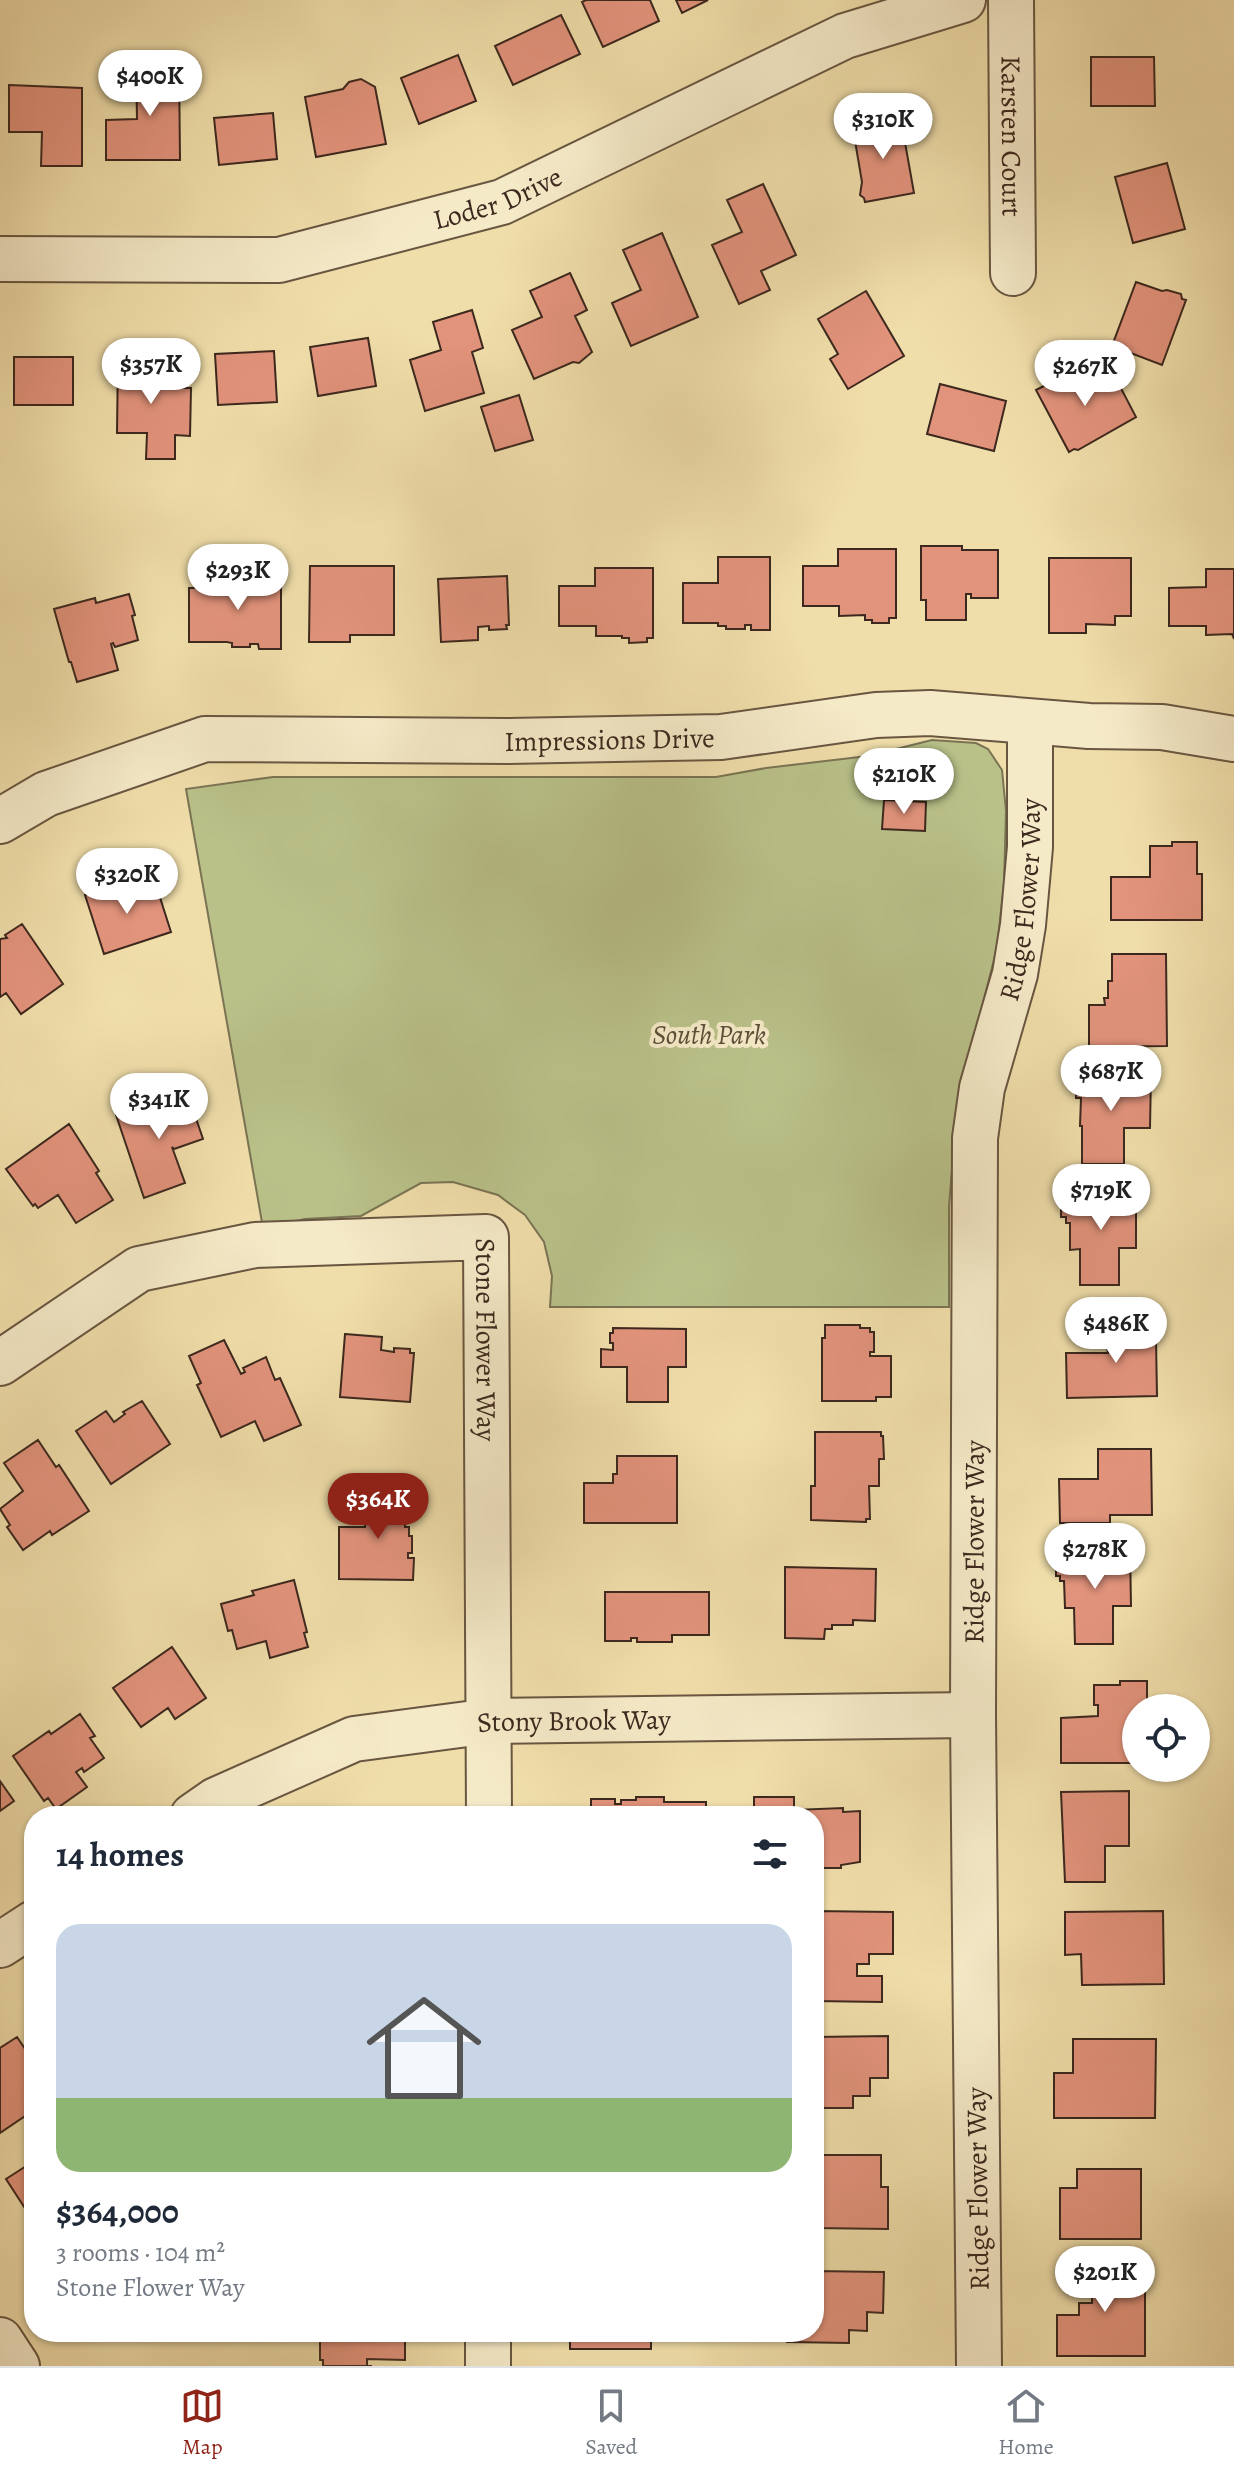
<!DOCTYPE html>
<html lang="en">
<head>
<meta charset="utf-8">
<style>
	body { margin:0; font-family:Alegreya,serif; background:#f2f2f3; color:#1f2937; height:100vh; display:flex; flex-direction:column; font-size:30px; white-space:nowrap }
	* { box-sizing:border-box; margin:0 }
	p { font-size:26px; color:#747a83 }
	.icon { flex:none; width:44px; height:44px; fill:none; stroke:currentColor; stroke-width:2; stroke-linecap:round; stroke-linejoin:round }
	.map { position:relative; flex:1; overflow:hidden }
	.sheet { position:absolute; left:24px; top:1806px; width:800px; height:536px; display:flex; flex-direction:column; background:#fff; border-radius:32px; box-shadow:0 2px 6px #0004 }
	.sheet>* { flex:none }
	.controls { position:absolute; left:1122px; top:1694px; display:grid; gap:16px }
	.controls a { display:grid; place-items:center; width:88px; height:88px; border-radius:50%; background:#fff; box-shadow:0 2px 6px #0004; font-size:40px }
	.price { position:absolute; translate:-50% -68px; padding:0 18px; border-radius:28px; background:#fff; color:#222; font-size:26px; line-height:52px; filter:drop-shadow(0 2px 4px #0008) }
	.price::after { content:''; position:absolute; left:50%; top:48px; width:24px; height:18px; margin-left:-12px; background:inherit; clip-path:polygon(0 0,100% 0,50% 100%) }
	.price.active { background:#8f2418; color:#fff }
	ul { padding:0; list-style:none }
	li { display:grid; align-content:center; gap:16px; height:424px; padding:0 32px }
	li span { display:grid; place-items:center; height:248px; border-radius:24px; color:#555 }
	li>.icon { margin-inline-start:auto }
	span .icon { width:144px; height:144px; fill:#fffc; stroke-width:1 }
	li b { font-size:34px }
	h2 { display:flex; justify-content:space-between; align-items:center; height:96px; padding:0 32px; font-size:34px }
	.tabs { display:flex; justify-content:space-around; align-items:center; height:112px; border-top:2px solid #e0e1e3; background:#fff; font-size:22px; color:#747a83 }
	.tabs a { display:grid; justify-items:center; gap:4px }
	.tabs .active { color:#8f2418 }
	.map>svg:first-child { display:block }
	.green { fill:#b9c189; stroke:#7a7454; stroke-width:2 }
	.building { fill:#e2937c; stroke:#3c281e; stroke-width:2 }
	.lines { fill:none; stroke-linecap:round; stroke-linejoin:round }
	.minor-casing { stroke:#695641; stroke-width:48 }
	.minor { stroke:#f5eac8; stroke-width:44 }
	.labels { text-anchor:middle; stroke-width:8; stroke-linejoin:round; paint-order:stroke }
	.street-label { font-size:28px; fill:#3c281e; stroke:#f5eac8 }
	.park-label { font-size:28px; font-style:italic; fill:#5b4e39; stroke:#f5eac8 }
</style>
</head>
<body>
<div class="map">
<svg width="1234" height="2366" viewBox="0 0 1234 2366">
	<rect width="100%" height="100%" fill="#f0deaa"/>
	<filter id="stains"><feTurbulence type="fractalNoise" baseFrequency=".0025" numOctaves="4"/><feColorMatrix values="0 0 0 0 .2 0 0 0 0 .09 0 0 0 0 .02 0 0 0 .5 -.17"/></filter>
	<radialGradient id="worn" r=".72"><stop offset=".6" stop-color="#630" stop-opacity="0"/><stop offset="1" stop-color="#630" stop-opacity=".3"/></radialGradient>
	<path class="green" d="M932 740 976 743 988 749 1002 770 1006 811 1004 883 997 948 957 1105 949 1207V1307H550L552 1276 544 1242 525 1215 498 1195 453 1182 421 1183 361 1216 305 1219 263 1228 186 789 273 777H716L766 768 868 756Z"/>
	<path class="building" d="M586 0H650L659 21 603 47 582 2Z
		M676 0H708L682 13Z
		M561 15 580 54 513 85 495 46Z
		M458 55 476 101 419 124 401 78Z
		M1091 57H1154L1155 106H1091Z
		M136 62H179L180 160H106V120L137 119Z
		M361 79 375 87 386 144 316 157 305 97 343 89 349 82Z
		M9 85 82 88V166H41L42 132H9Z
		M273 113 277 159 219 165 214 118Z
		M901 120 914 193 865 202 864 198 860 195 862 182 853 129Z
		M1167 163 1185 229 1133 243 1115 177Z
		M763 184 796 255 761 271 770 290 739 304 712 245 742 232 727 200Z
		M662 233 698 317 631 346 612 303 641 290 623 250Z
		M570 273 587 310 575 316 592 352 579 363 573 362 534 379 512 330 542 317 530 291Z
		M1136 282 1162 291 1167 290 1181 294 1182 299 1186 300 1162 365 1112 346Z
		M866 291 904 356 848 389 830 359 838 354 818 319Z
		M472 310 483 348 472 352 484 393 425 411 410 360 441 350 433 322Z
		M368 338 376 386 318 396 310 347Z
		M274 351 277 402 218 405 215 354Z
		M118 355 158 356V388H191L190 436 175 435V459H146L147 433H117Z
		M14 357H73V405H14Z
		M1075 370 1084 386 1112 371 1136 417 1078 450 1074 449 1069 452 1036 390Z
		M940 384 1006 401 994 451 927 434Z
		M519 395 533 440 495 451 481 407Z
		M921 546H962V550H998V598H971V594H966V620H926V600H921Z
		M838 549H896V618H889V623H872V620H865V615L839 616V606H803V566H838Z
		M718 557H770V630H751V625H745V629H726V626H718V623H683V583H718Z
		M1049 558H1131V616H1115V625L1086 624V633H1049Z
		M310 566H394V635H350V642H309Z
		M595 568H653V638H647V642L629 643V638H622V636H596V626H559V586H595Z
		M1206 569H1234V639L1232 634 1206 635V626H1169V588L1206 587Z
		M225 574H270V577H281V649H259L258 644H250V647H232V643L227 642H189V588H226Z
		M507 576 509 625H506L507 629 489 630V626L478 627V640L441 642 438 579Z
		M129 594 135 615 132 616 138 640 115 647 113 643 111 644 118 670 77 682 71 662H69L54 609 95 598 96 603Z
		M884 800 926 802 925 831 882 829Z
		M1172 842H1197V874H1202V920H1111V877H1150V846H1172Z
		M122 883 125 896 136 892 135 889 153 884 154 886 156 885 171 932 104 954 85 895Z
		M22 924 63 984 21 1014 6 993 0 997V939L7 938 5 935Z
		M1112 954H1166L1167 1046 1089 1047V1005H1105L1104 998H1108V981H1112Z
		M1076 1073 1151 1074 1150 1128H1124V1164H1082V1126H1080L1081 1098H1076Z
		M187 1092 203 1139 174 1149 172 1147 185 1183 144 1198 116 1115Z
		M69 1124 99 1171 96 1173 113 1200 76 1223 58 1195 38 1208 35 1204 33 1206 6 1169Z
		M1067 1192H1136V1248H1119V1285H1080V1249L1070 1250V1223H1066V1217H1061V1199H1067Z
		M1129 1319H1149V1340H1156L1157 1396 1067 1398 1066 1353H1108L1104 1327H1109V1323H1129Z
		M825 1325H860V1328H870V1332H874V1352H870V1356H891V1397H876V1401H822V1338H825Z
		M613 1328 686 1329V1367H668V1402H627V1367H601V1349L613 1350V1343H610V1333H613Z
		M345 1334 382 1337 381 1350 394 1352V1348L410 1349V1353H414L410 1402 340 1397Z
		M224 1340 241 1374 245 1372 243 1368 266 1357 275 1380 280 1378 301 1425 264 1441 255 1421 221 1437 197 1385 201 1383 189 1356Z
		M142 1401 170 1444 111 1484 76 1431 106 1411 114 1422 125 1414 123 1412Z
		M815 1432H881V1436H883L884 1459H879V1486H869L870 1519H866V1522L811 1520V1486H815Z
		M38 1440 56 1467 59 1465 89 1511 52 1535 50 1531 23 1550 7 1527 10 1525 0 1509 23 1491 4 1463Z
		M1098 1449H1151L1152 1515H1110V1523H1060L1059 1479H1098Z
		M617 1456H677V1523H584V1483H613V1474H617Z
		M366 1490 406 1491 405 1527H409V1536H412V1553H408V1558H414L413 1580 339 1579V1527H365Z
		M1130 1550 1131 1606H1113V1644H1075L1074 1608H1065L1064 1581H1060V1576H1056V1558H1061V1551Z
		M785 1567 876 1569 875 1621 853 1620V1625H832V1629H825L824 1639 785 1638Z
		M294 1580 307 1632 304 1633 308 1647 270 1658 266 1641 237 1649 232 1630 228 1631 221 1604 254 1595 252 1591Z
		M605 1592H709V1635H672V1642H637V1638H631V1641H605Z
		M172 1647 206 1698 175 1719 168 1708 141 1727 113 1688Z
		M1120 1681H1147V1708H1136V1763H1061V1718L1098 1716V1705H1094V1685H1120Z
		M80 1714 95 1736 90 1738 104 1758 84 1772 82 1768 76 1772 87 1787 56 1809 48 1798 44 1801 13 1756 49 1731 51 1734Z
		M0 1781 14 1801 0 1811Z
		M1129 1791V1846H1105V1882H1065L1061 1792Z
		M636 1797H664V1802H706V1816H591V1799H615V1804H621V1800H636Z
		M754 1797H794V1810L843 1808V1812L860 1811V1862L841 1865V1868H817V1864H814V1816H754Z
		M814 1911 893 1912V1954H869V1964H857V1976H882V2002L814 2001Z
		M1163 1911 1164 1984 1082 1985 1081 1954 1065 1955V1912Z
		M888 2036V2078H870V2096H853V2108H814V2037Z
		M17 2037 34 2062V2110L0 2133V2048Z
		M1073 2039H1156L1155 2118H1054V2073H1073Z
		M814 2155H881V2187H888V2229L814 2228Z
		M34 2161V2214L30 2216 6 2179Z
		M1077 2169H1141V2239H1060V2188H1077Z
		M1068 2268H1145V2356H1057V2315H1079V2303H1092V2294H1068Z
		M814 2271 884 2272 883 2313 867 2312V2331L849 2330V2343L787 2342V2332H814Z
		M320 2332H405V2360L367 2359V2366H372H323V2360H320Z
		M570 2332H651V2349H570Z"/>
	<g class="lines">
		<g class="minor-casing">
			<g id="minor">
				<path id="s1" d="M1011 0 1013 273"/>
				<path id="s2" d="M0 259 279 260 502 202 845 36 963 0"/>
				<path id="s3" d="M0 821 46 794 205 739 507 741 721 737 876 715 930 713 1089 726 1162 727 1234 739"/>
				<path id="s4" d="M0 1363 139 1269 255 1245 486 1237 489 1816"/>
				<path id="s5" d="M193 1816 216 1800 354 1739 490 1721 973 1715"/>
				<path d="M0 1945 34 1923"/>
				<path d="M0 2340 17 2366"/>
				<path d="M488 2366V2332"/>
				<path id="s6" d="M979 2366 973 1715 975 1138 982 1088 1015 974 1023 925 1030 847V723"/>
			</g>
		</g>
		<use href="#minor" class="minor"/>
	</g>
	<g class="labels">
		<g class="street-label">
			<text dy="10" stroke="none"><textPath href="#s1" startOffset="136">Karsten Court</textPath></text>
			<text dy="10" stroke="none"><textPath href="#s2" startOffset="506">Loder Drive</textPath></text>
			<text dy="10" stroke="none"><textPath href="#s3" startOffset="626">Impressions Drive</textPath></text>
			<text dy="10" stroke="none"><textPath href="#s6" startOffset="1472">Ridge Flower Way</textPath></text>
			<text dy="10" stroke="none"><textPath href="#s4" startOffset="620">Stone Flower Way</textPath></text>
			<text dy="10" stroke="none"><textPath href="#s6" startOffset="824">Ridge Flower Way</textPath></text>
			<text dy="10" stroke="none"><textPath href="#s5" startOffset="400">Stony Brook Way</textPath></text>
			<text transform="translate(977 2189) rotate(-91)" y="10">Ridge Flower Way</text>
		</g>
		<g class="park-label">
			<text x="709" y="1044">South Park</text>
		</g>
	</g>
	<rect width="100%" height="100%" filter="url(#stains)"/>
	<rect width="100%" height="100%" fill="url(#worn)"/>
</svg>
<div class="controls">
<a><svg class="icon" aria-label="locate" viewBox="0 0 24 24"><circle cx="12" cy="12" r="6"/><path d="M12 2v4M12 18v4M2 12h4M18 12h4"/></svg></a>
</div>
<b class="price" style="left:150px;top:118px">$400K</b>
<b class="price" style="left:883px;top:161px">$310K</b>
<b class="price" style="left:151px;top:406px">$357K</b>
<b class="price" style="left:1085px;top:408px">$267K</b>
<b class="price" style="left:238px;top:612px">$293K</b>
<b class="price" style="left:904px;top:816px">$210K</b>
<b class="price" style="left:127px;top:916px">$320K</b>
<b class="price" style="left:1111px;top:1113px">$687K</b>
<b class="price" style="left:159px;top:1141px">$341K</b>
<b class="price" style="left:1101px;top:1232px">$719K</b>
<b class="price" style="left:1116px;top:1365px">$486K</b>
<b class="price active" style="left:378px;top:1541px">$364K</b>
<b class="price" style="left:1095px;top:1591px">$278K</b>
<b class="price" style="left:1105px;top:2314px">$201K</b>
<section class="sheet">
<h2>14 homes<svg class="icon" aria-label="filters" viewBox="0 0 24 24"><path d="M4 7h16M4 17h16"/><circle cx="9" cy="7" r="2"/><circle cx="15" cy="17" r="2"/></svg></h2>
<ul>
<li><span style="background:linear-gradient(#c9d6e8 70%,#8fb573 0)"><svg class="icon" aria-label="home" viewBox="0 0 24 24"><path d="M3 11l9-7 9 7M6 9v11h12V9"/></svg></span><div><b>$364,000</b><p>3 rooms · 104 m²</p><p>Stone Flower Way</p></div></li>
</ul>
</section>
</div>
<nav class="tabs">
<a class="active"><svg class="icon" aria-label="map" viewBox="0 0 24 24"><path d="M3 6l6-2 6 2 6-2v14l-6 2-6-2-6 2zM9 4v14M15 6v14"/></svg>Map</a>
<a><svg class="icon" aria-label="saved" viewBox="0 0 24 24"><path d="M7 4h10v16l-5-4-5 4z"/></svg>Saved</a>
<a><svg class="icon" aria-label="home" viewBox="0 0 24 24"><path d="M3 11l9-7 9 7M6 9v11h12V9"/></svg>Home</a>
</nav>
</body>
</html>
